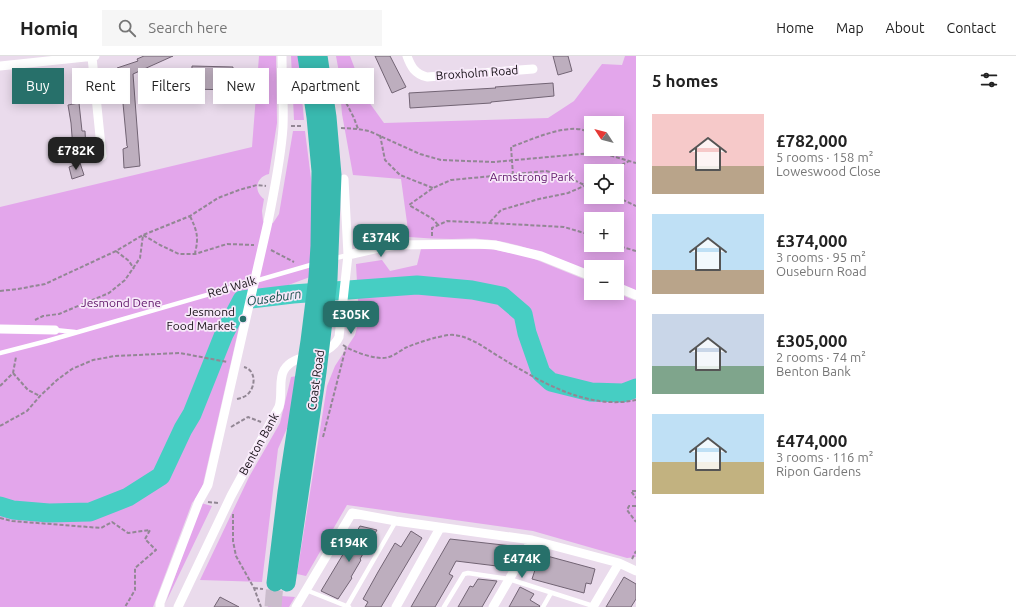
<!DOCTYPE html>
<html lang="en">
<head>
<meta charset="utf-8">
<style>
	body { margin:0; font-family:Ubuntu,sans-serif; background:#f6f6f6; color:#222; height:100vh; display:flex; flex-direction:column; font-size:15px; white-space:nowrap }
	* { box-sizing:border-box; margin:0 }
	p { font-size:13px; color:#767676 }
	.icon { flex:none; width:22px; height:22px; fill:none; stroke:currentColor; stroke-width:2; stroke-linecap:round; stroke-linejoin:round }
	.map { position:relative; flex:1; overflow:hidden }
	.sheet { display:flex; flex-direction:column; background:#fff; width:380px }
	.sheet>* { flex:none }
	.hud { position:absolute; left:12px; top:12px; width:380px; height:36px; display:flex; gap:8px }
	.needle { width:26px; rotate:306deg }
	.fabs { position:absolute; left:584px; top:60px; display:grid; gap:8px }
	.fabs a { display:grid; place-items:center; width:40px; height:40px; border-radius:0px; background:#fff; box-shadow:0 2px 10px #0003; font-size:20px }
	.price { position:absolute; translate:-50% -34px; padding:0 9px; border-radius:8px; background:#27706a; color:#fff; font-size:13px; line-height:26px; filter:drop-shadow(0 1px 2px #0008) }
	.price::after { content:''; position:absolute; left:50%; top:24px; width:12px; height:9px; margin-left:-6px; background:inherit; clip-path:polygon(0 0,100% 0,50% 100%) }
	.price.on { background:#222; color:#fff }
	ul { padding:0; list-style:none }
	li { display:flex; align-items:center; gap:12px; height:100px; padding:0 16px }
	li span { display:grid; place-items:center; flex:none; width:112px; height:80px; border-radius:0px; color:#555 }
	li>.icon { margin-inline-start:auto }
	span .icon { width:48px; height:48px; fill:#fffc; stroke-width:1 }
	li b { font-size:17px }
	h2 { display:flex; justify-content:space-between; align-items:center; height:48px; padding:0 16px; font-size:17px }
	.tag { padding:0 14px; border-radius:0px; background:#fff; box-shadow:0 2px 10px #0003; font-size:14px; line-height:36px }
	.tag.on { background:#27706a; color:#fff }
	header { display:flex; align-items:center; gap:24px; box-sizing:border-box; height:56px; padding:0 20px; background:#fff; border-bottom:1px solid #e0e0e0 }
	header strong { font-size:19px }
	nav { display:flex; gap:22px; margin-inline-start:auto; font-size:14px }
	.search { width:280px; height:36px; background:#f6f6f6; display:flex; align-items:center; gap:10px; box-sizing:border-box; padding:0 14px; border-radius:0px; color:#767676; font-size:15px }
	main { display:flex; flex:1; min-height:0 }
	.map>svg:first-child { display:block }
	.green { fill:#e3a6eb; fill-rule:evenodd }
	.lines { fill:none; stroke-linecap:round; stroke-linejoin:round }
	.river { stroke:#46cec3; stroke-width:19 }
	.building { fill:#bdaebe; stroke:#726474 }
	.highway-tunnel { stroke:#cabccc; stroke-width:17; stroke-dasharray:17 8; stroke-linecap:butt }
	.path { stroke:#928794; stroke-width:2; stroke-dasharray:4 2; stroke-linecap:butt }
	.lane { stroke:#fff; stroke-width:4.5 }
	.street { stroke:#fff; stroke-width:9 }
	.highway { stroke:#39b9af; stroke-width:17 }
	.poi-dot { fill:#27706a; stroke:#f7e8f9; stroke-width:1.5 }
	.labels { text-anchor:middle; stroke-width:3.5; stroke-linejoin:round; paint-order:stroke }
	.street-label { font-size:12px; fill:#150f15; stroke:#f7e8f9 }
	.park-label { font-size:12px; fill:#60176a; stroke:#f7e8f9 }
	.poi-label { font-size:12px; fill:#150f15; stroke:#f7e8f9; text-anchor:end }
	.water-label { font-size:13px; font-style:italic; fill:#154e4a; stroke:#f7e8f9 }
</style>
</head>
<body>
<header>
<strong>Homiq</strong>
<div class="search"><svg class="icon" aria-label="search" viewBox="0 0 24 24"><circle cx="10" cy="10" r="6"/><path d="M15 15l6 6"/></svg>Search here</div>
<nav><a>Home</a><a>Map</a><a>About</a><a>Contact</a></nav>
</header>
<main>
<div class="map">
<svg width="636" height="551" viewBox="0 0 636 551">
	<rect width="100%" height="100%" fill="#eadbec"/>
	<path class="green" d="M259 0H276L277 67 269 118C256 121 253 135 264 143L262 155 263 165 273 167 279 158 293 75H305L314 146 310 221 245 245 203 428 201 435 192 447 153 551H0V151L252 91Z
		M291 0H298L304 64H294Z
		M336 0H350L366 42 384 67 548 62 574 45 602 8 622 9 625 0H636V235L617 228V211H591V217C555 202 519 185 480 183 471 182 461 183 452 183 438 183 424 182 409 181L401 123 353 119 342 58 338 11ZM591 67H617V93H591ZM591 115H617V141H591ZM591 163H617V189H591Z
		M421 193H491L527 200 591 226V237H617L636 245V501L627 502 533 475 347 449 306 520 297 518 327 330 335 310 355 279 359 264 356 208 382 204 390 215 417 209Z
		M297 320 288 370 278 393 262 526 200 524 249 421 280 367 291 321Z
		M201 447 212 450 166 546Z
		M267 539 295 541 289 551H268Z"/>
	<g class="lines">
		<path class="river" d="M0 450 13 454 49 457 90 456 128 441 161 420 183 373 192 358 224 278 242 244 293 238 417 229 472 234 502 240 523 258 527 277 541 317 551 326 591 336 623 337 636 332"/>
	</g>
	<path class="building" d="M144 0H173L133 18 140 110 124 112 123 93 128 91 127 90 121 26 117 12 138 5 137 3Z
		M375 0H390L406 31 392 37Z
		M553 0H568L572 15 558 19Z
		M192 10 233 11 232 34 191 33Z
		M57 25 58 39 20 40 19 26Z
		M553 27 554 40 491 46V47L410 52 409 37 496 32 495 31Z
		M79 47 82 75H85L86 93H73L71 67 68 49Z
		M80 107 84 119 72 123 69 111Z
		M360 470 377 474 360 503 361 504 351 521 352 522 338 543 321 535Z
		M411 475 422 482 381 551H365L368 546 363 543 378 516 395 487 401 491Z
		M450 483 512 490 511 497 506 505 505 511 456 505 449 518 453 520 435 551H411Z
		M536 497 595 513 591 528 586 527 584 537 532 523 535 514 532 513Z
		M624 521 636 528V543L631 551H606Z
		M478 523 497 525 482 551H458L470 530 473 531Z
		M520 531 534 538 530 544 540 550 539 551H509Z
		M220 541 239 551H214Z"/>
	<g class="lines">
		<path class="highway-tunnel" d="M273 551 275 527"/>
		<path class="path" d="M338 31 354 62 358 73
			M291 70H303
			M341 72 358 73 369 75 420 98 441 104 494 106 592 97H602L636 107
			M380 79 385 104 400 119 433 132
			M611 115 629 105
			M513 119 511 91C528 85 577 62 591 79
			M617 141 636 150
			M190 160C197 175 199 181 195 197
			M490 166 501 154 539 143 568 137 591 127
			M438 169 433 163 409 149 433 132 451 124 546 115 565 120 591 132
			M432 180V172L447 165 490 167 564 171 591 179
			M615 189 636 195
			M271 194 294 206
			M116 195 129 205 134 213
			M0 235 18 233 45 228 116 195 143 179 190 160 218 142 239 134 257 129 266 130
			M35 264 43 260 59 258 109 237 125 224 140 202 143 179 160 189 179 198H195L227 188 254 189
			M343 289C353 296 378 305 389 301 395 299 400 295 405 292 414 288 424 285 434 282 440 281 448 278 455 279 474 282 487 294 503 303 542 327 589 354 636 344
			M13 317 28 334 40 340
			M0 330 13 317 16 301
			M237 343C241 342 245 341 248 338 256 330 256 314 244 311
			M0 370 27 355 40 340 57 324 72 313 93 304 115 300 180 297 227 306
			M231 371 248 361 261 366
			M323 381 346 291
			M636 435H631L636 442
			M208 446 218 447
			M636 450H629L627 454 636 466
			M233 458V485L236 500 254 532 261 551
			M0 462 12 465 101 472 112 466 128 477 150 474 145 483 156 494 135 512V534L125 551
			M632 503 636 495
			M254 532 263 533"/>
		<path class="lane" d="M332 203 348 199
			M55 274 75 276
			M0 297 47 285 314 208
			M306 534 349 551
			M347 550 396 465
			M444 551 464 518 468 517 509 523 593 550
			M543 551 551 537"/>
		<path class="street" d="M407 0C411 11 415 18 427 21L533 13
			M92 1 102 100
			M0 10 95 0
			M348 199 379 192 397 189 475 188 495 189 541 200 591 220
			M617 231 636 239
			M0 273 55 274
			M160 551V547L199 445 208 429 268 166C274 135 281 103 283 71 284 48 282 24 282 0
			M178 551 231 440 279 351C283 339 278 324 284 314 295 295 329 304 339 281L348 199 344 123
			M296 551 352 457 396 465 532 484 619 507 636 515
			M396 551 440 472
			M493 551 532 484
			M593 551 619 507"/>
		<path class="highway" d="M275 527 286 436 309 285 317 221 319 190 320 115 315 61 306 0
			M287 527 318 316 329 223 333 119 328 61 319 0"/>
	</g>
	<circle class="poi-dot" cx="243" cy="263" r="4"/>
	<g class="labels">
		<g class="street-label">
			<text transform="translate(477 17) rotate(-4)" y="4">Broxholm Road</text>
			<text transform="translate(232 231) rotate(-16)" y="4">Red Walk</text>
			<text transform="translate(316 324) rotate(-82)" y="4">Coast Road</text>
			<text transform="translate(259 388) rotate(-61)" y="4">Benton Bank</text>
		</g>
		<g class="park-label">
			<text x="532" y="125">Armstrong Park</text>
			<text x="121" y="251">Jesmond Dene</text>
		</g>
		<g class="poi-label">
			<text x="235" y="260">Jesmond<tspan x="235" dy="14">Food Market</tspan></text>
		</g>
		<g class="water-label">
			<text transform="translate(274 241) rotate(-8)" y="5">Ouseburn</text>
		</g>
	</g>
</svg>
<div class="fabs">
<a><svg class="needle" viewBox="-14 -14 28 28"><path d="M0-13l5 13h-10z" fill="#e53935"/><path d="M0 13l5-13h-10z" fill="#767676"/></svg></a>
<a><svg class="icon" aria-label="locate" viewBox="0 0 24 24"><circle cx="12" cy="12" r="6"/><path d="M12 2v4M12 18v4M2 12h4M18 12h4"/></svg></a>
<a>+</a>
<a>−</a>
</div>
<b class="price on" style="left:76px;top:115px">£782K</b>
<b class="price" style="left:381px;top:202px">£374K</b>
<b class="price" style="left:351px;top:279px">£305K</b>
<b class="price" style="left:349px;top:507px">£194K</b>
<b class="price" style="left:522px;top:523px">£474K</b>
<div class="hud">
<a class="tag on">Buy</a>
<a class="tag">Rent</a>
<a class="tag">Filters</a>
<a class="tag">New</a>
<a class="tag">Apartment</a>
</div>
</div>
<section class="sheet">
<h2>5 homes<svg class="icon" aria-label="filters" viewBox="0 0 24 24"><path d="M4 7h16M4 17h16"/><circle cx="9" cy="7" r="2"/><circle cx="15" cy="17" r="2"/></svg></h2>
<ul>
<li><span style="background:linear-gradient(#f6c9c9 65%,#b9a48a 0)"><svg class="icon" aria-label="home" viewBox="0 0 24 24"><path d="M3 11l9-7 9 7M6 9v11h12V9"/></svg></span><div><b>£782,000</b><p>5 rooms · 158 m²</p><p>Loweswood Close</p></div></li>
<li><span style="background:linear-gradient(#bfe0f5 70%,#b9a48a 0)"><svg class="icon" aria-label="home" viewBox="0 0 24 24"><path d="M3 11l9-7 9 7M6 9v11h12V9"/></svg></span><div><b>£374,000</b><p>3 rooms · 95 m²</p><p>Ouseburn Road</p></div></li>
<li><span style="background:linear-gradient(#c9d6e8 65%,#7fa58c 0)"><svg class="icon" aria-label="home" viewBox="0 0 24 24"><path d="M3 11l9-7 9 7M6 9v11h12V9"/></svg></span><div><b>£305,000</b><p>2 rooms · 74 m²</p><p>Benton Bank</p></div></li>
<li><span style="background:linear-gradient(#bfe0f5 60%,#c2b280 0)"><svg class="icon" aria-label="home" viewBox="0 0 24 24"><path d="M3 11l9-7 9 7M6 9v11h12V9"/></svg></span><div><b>£474,000</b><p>3 rooms · 116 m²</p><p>Ripon Gardens</p></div></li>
</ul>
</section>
</main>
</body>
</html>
